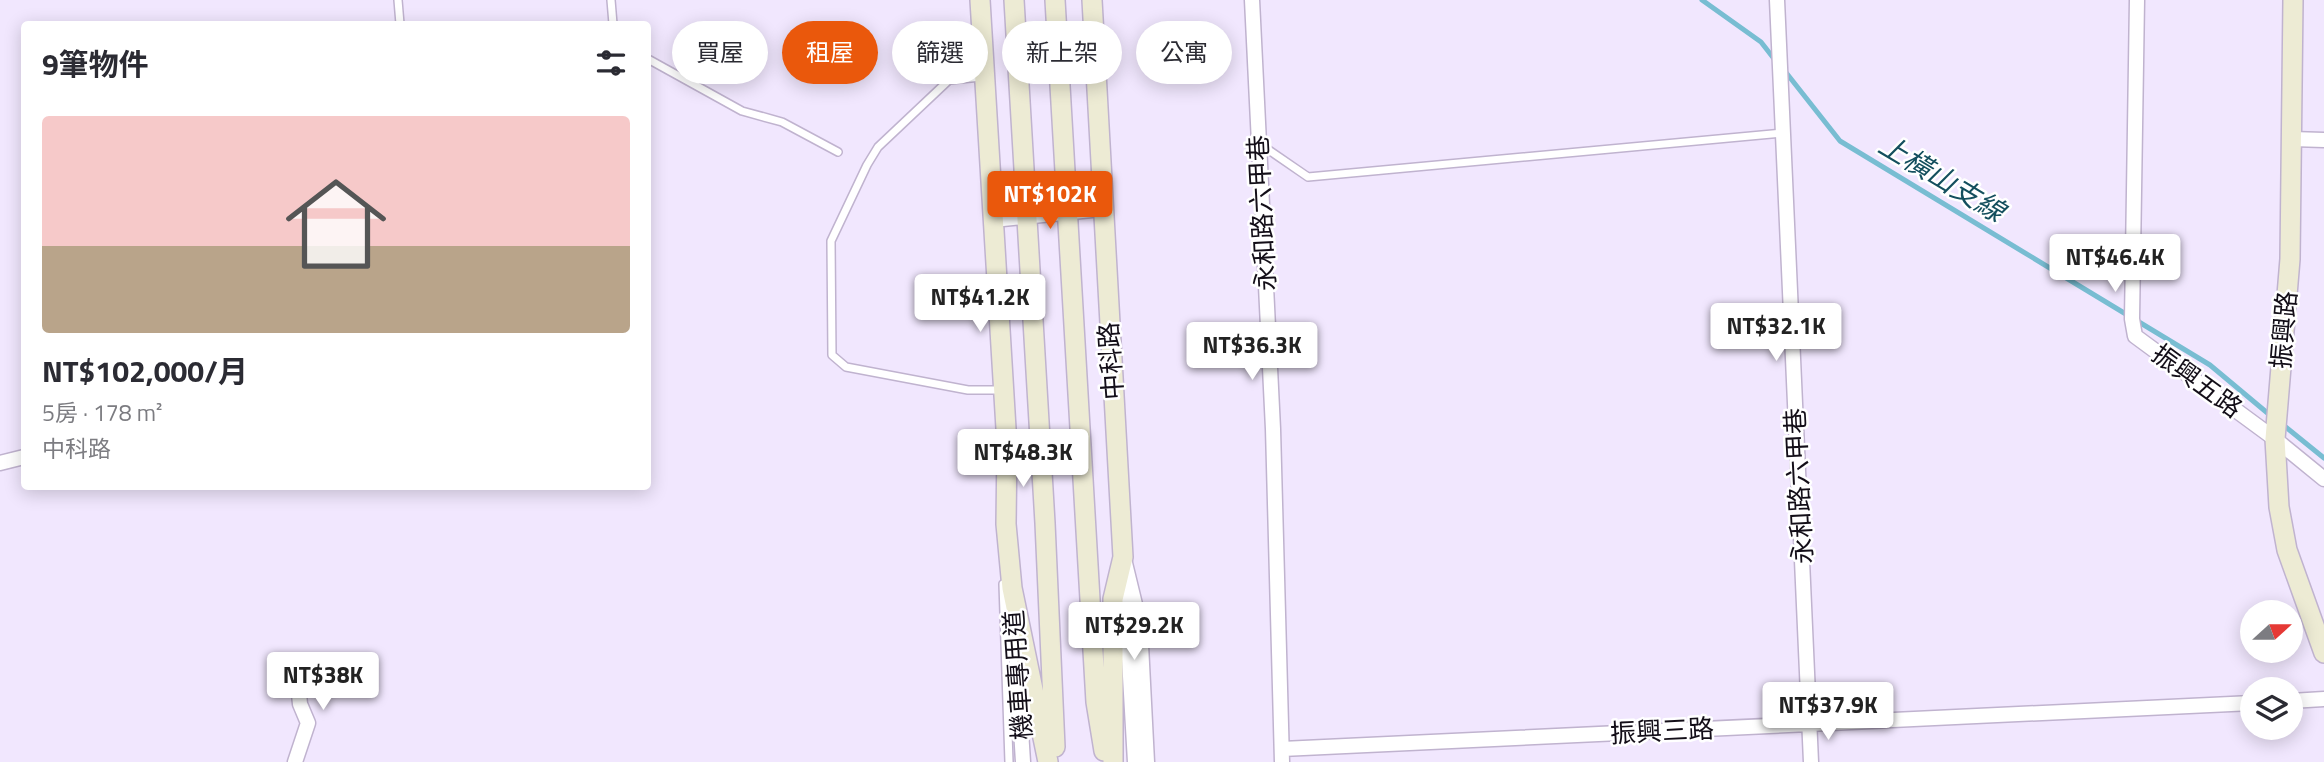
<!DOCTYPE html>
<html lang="zh-TW">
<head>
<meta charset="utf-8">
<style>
	body { margin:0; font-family:"Titillium Web","Noto Sans TC",sans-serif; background:#f7f7f7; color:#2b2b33; height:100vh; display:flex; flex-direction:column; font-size:26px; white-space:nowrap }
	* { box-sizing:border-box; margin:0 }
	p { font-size:23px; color:#7c7c81 }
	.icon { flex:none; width:38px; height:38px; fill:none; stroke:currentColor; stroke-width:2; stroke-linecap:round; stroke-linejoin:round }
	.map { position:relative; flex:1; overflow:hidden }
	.panel { position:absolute; left:21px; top:21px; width:630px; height:469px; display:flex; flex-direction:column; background:#fff; border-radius:7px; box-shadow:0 4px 18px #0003 }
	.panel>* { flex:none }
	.banner { position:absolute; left:672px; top:21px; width:665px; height:63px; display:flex; gap:14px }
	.needle { width:46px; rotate:69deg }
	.fabs { position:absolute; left:2240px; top:600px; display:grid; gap:14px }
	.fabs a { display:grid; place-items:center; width:63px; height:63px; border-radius:50%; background:#fff; box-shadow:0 4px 18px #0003; font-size:35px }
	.price { position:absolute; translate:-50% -60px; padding:0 16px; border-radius:7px; background:#fff; color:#222; font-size:23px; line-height:46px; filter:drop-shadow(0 2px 4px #0008) }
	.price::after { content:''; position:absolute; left:50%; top:42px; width:21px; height:16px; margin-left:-10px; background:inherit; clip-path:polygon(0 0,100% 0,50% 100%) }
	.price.current { background:#ea580c; color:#fff }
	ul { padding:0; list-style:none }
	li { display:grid; align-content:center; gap:14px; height:371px; padding:0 21px }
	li+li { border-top:2px solid #e1e1e2 }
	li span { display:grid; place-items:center; height:217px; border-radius:7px; color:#555 }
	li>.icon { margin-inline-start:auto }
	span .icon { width:126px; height:126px; fill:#fffc; stroke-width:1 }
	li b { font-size:30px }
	h2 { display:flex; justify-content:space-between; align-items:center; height:84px; padding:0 21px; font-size:30px }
	.pill { padding:0 24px; border-radius:32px; background:#fff; box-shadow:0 4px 18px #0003; font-size:24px; line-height:63px }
	.pill.current { background:#ea580c; color:#fff }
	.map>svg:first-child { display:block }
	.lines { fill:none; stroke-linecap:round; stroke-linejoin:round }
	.stream { stroke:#78bdd2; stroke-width:5 }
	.lane-casing { stroke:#c0b3cf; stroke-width:10 }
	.street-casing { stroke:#c0b3cf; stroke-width:17 }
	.secondary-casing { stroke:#c0b3cf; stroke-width:22 }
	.lane { stroke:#fff; stroke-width:7 }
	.street { stroke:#fff; stroke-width:14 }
	.secondary { stroke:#edebd4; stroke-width:19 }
	.labels { text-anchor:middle; stroke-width:5; stroke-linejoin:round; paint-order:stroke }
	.street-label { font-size:26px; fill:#130e18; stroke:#fff }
	.water-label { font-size:28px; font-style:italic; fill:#144f5e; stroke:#fff }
</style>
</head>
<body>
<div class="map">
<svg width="2324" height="762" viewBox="0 0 2324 762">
	<rect width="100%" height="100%" fill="#f1e7fe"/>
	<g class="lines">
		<path class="stream" d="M1702 0 1761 42 1775 60
			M1784 70 1840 141 2210 365 2271 416
			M2282 424 2324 458"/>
		<g class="lane-casing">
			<path id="lane" d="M398 0 400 24
				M611 0 613 24
				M648 59 742 111 782 122 838 152
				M982 77 949 80 878 147 867 165 831 241 832 355 846 367 968 390H1002
				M1260 144 1308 177 1782 133
				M1003 584 1009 762"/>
		</g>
		<g class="street-casing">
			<path id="street" d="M1252 0 1273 429 1282 762
				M1777 0 1811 762
				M2137 0 2132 319 2135 336 2275 439 2324 479
				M2292 139 2324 140
				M993 220 1102 209
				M0 463 24 457
				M1124 559 1140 625 1147 762
				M1125 590 1135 762
				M1015 635 1023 762
				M292 663 298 684 300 704 308 723 295 762
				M2291 701 2324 699
				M1282 749 2252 703"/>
		</g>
		<g class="secondary-casing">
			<path id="secondary" d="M980 0 1007 445 1006 524 1012 588 1048 762
				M1014 0 1045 523 1055 747
				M1055 0 1096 702 1104 751
				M1092 0 1123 557 1113 599V762
				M2293 0 2290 259 2275 439 2279 507 2287 550 2324 653"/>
		</g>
		<use href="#lane" class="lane"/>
		<use href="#street" class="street"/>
		<use href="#secondary" class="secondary"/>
	</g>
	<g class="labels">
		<g class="street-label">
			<text transform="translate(1262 213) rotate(-93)" y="9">永和路六甲巷</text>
			<text transform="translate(2284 330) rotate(-85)" y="9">振興路</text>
			<text transform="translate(1111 361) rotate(-94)" y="9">中科路</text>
			<text transform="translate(2197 381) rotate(36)" y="9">振興五路</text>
			<text transform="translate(1799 486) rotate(-93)" y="9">永和路六甲巷</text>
			<text transform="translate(1018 675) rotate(-94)" y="9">機車專用道</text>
			<text transform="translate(1662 731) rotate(-3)" y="9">振興三路</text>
		</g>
		<g class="water-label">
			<text transform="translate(1942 178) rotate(31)" y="10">上橫山支線</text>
		</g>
	</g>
</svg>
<div class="fabs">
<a><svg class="needle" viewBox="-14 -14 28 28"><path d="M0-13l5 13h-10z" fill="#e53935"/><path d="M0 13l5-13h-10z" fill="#7c7c81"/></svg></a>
<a><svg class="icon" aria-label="layers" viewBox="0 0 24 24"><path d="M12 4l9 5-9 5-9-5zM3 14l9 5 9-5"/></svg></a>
</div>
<b class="price current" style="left:1050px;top:231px">NT$102K</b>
<b class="price" style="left:2115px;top:294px">NT$46.4K</b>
<b class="price" style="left:980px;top:334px">NT$41.2K</b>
<b class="price" style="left:1776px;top:363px">NT$32.1K</b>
<b class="price" style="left:1252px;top:382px">NT$36.3K</b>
<b class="price" style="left:1023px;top:489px">NT$48.3K</b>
<b class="price" style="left:1134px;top:662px">NT$29.2K</b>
<b class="price" style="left:323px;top:712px">NT$38K</b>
<b class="price" style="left:1828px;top:742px">NT$37.9K</b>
<div class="banner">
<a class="pill">買屋</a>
<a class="pill current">租屋</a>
<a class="pill">篩選</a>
<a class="pill">新上架</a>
<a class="pill">公寓</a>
</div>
<section class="panel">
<h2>9筆物件<svg class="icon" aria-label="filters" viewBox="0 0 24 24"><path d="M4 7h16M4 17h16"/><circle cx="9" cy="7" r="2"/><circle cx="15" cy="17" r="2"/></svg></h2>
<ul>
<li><span style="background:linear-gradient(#f6c9c9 60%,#b9a48a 0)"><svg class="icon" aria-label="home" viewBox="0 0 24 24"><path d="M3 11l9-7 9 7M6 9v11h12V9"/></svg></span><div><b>NT$102,000/月</b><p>5房 · 178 m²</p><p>中科路</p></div></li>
</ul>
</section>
</div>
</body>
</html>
